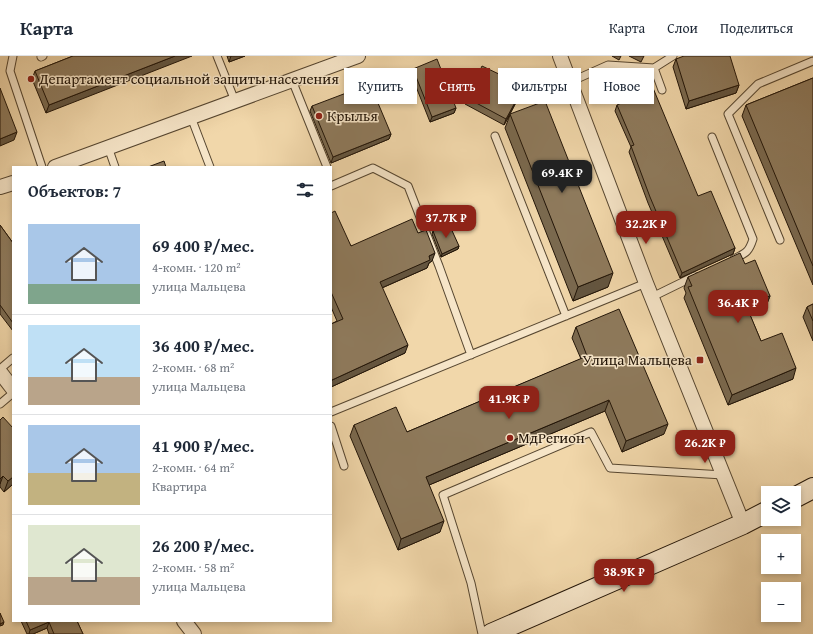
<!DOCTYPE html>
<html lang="ru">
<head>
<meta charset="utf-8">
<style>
	body { margin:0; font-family:"Gentium Book Plus",serif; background:#f2f2f3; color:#1f2937; height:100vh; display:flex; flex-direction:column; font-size:15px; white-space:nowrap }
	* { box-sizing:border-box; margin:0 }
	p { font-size:13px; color:#747a83 }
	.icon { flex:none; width:22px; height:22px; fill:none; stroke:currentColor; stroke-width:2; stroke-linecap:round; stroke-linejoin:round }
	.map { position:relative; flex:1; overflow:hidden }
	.sheet { position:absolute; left:12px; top:110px; width:320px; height:456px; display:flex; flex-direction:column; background:#fff; border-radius:0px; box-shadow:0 2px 6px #0003 }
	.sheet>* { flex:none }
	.hud { position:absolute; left:344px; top:12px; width:380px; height:36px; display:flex; gap:8px }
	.fabs { position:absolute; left:761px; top:430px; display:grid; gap:8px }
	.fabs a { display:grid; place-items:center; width:40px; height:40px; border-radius:0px; background:#fff; box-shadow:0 2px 6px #0003; font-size:20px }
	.price { position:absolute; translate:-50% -34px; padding:0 9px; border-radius:8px; background:#8f2418; color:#fff; font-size:13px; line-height:26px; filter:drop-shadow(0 1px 2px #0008) }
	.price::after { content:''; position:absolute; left:50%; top:24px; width:12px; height:9px; margin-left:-6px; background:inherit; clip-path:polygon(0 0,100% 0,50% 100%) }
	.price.on { background:#222; color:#fff }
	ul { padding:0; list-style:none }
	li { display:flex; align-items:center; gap:12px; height:100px; padding:0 16px }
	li+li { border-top:1px solid #e0e1e3 }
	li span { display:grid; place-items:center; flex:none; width:112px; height:80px; border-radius:0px; color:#555 }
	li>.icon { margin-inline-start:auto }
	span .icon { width:48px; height:48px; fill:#fffc; stroke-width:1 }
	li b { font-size:17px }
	h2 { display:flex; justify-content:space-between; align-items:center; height:48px; padding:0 16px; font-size:17px }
	.tag { padding:0 14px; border-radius:0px; background:#fff; box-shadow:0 2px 6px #0003; font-size:14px; line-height:36px }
	.tag.on { background:#8f2418; color:#fff }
	header { display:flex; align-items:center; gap:24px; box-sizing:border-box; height:56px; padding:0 20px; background:#fff; border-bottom:1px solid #e0e1e3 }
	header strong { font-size:19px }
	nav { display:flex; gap:22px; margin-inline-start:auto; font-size:14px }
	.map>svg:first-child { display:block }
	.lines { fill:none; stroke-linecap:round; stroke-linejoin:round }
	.service-casing { stroke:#564630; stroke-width:9 }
	.minor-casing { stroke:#564630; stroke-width:16 }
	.secondary-casing { stroke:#221508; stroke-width:22 }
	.service { stroke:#f6e5c8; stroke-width:7 }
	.minor { stroke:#f6e5c8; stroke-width:14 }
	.secondary { stroke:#f6e5c8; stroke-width:20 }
	.wall { fill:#7a694f; stroke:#221508 }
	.shaded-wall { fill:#635540; stroke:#221508 }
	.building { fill:#8e7a5c; stroke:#221508 }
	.poi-dot { fill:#8f2418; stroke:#f6e5c8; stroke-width:1.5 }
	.labels { text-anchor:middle; stroke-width:3; stroke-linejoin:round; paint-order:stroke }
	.poi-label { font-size:15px; fill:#221508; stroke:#f6e5c8; text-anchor:start }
</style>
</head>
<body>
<header>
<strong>Карта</strong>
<nav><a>Карта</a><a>Слои</a><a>Поделиться</a></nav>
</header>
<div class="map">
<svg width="813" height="578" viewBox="0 0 813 578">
	<rect width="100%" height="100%" fill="#f1d7aa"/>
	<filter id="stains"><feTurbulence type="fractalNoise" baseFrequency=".005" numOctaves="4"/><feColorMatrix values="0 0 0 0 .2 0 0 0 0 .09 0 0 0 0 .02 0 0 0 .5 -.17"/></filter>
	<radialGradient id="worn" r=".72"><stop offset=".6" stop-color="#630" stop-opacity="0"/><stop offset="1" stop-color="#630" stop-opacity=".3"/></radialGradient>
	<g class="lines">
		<g class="service-casing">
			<path id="service" d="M13 0 10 15 42 111
				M217 0 235 45
				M41 1 43 0
				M654 12 673 0
				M292 24 327 111
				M570 26 608 9 654 12 662 34
				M191 61 210 111
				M495 80 566 260
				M712 81 753 183C749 196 746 197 734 203
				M108 91 115 111
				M331 130 373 112 408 130 439 210 471 299
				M780 184 728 58 758 28 813 5
				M652 241 695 220
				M0 313 13 302
				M0 348 13 337
				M331 356 646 227
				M331 370 344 410
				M482 578 471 527 443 439 591 376 610 412 723 419"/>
		</g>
		<g class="minor-casing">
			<path id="minor" d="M560 0 646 227 743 468
				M55 111 358 0
				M0 131 13 127
				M0 316 13 333
				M184 565 194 578"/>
		</g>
		<g class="secondary-casing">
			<path id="secondary" d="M794 442 813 432
				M491 578 743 468 768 455"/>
		</g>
		<use href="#service" class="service"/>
		<use href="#minor" class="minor"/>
		<use href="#secondary" class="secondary"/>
	</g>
	<path class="wall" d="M73 0 46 57 32 23 35 15Z
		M227 0H245L229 6Z
		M612 0H621L619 4Z
		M629 0H644L641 6Z
		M676 3 739 29 736 37 686 53 673 11Z
		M413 13 456 52 454 57 430 66 411 18Z
		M813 22V229L742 60 746 49Z
		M524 30 522 35 510 58 608 231 573 245 505 72 510 59 504 69 465 48 467 42Z
		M617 49 698 140 735 192 733 198 680 222 648 147 629 96 631 91 615 55Z
		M312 50 391 78 389 83 331 107 310 55Z
		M331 157 351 190 418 177 432 205 429 207 427 212 382 232 405 297 331 331V268L337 265 331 251Z
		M0 169 13 187V275L0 258Z
		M433 175 459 190 458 193 441 201 432 178Z
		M745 208 770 240 766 250 749 257 761 285 793 323 728 349 684 242 686 237 684 232 688 221Z
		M813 248V285L803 261 807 251Z
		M576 271 664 378 622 396 605 355 429 429 440 476 398 494 350 380 354 369 407 376 581 303 572 282Z
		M0 364 13 428 4 436 0 431Z
		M21 565H77L83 578H49L47 572 33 578H27Z"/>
	<path class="shaded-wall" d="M175 0H192L46 57 49 49Z
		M231 0H245L229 6Z
		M739 29 736 37 686 53 689 45Z
		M524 30 522 35 504 69 506 63Z
		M456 52 454 57 430 66 432 61Z
		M17 76 14 84 0 90V83Z
		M391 78 389 83 331 107 333 101Z
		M459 190 458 193 441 201 442 198Z
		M735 192 733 198 680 222 682 217Z
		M435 197 432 205 429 207 427 212 377 234 380 226Z
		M613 217 608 231 573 245 578 231Z
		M770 240 766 250 742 260 746 249Z
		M408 289 405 297 331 331V327L332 324Z
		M796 312 793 323 728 349 732 339Z
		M609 344 605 355 422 432 426 421Z
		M668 368 664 378 622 396 626 385Z
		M3 420 0 428V423Z
		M13 421V428L4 436 8 425Z
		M444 465 440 476 398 494 401 483Z
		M4 566 3 569 0 570V568Z
		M49 566 47 572 33 578H29L30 574Z"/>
	<path class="building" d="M73 0H175L49 49 35 15Z
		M684 0H730L739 29 689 45 676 3Z
		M437 3 456 52 432 61 413 13Z
		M482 10 524 30 506 63 467 42Z
		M813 22V210L746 49Z
		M370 28 391 78 333 101 312 50Z
		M0 32 17 76 0 83Z
		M653 32 698 140 711 135 735 192 682 217 650 141 631 90 634 89 617 49Z
		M545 45 613 217 578 231 510 58Z
		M164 105 166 111H148Z
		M335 155 351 190 412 163 418 177 426 174 435 197 429 200 430 204 380 226 408 289 332 324 331 321V268L343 263 331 236V157Z
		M449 168 459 190 442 198 433 175Z
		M0 169 13 187V267L0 249Z
		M740 197 745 208 755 204 770 240 746 249 761 285 782 277 796 312 732 339 688 231 692 230 688 221Z
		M813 248V265L807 251Z
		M619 253 668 368 626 385 609 344 426 421 444 465 401 483 354 369 396 351 407 376 587 300 576 271Z
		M3 361 13 372V421L8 425 3 420 0 423V364Z
		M0 557 4 566 0 568Z
		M26 565H77L83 578H54L49 566 30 574Z"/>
	<g class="poi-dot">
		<circle cx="31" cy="23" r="4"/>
		<circle cx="319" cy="60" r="4"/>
		<rect x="696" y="300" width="8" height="8" rx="2"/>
		<circle cx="510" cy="382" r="4"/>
	</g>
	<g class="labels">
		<g class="poi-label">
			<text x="39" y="28">Департамент социальной защиты населения</text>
			<text x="327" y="65">Крылья</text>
			<text x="692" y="309" text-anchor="end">Улица Мальцева</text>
			<text x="518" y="387">МдРегион</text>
		</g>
	</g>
	<rect width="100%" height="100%" filter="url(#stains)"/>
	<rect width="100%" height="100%" fill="url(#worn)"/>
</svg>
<div class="fabs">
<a><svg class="icon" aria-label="layers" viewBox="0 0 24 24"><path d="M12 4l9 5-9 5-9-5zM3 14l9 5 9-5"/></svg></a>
<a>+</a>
<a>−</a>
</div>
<b class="price on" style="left:562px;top:138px">69.4K ₽</b>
<b class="price" style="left:446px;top:183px">37.7K ₽</b>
<b class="price" style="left:646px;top:189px">32.2K ₽</b>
<b class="price" style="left:738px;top:268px">36.4K ₽</b>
<b class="price" style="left:509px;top:364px">41.9K ₽</b>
<b class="price" style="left:705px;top:408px">26.2K ₽</b>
<b class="price" style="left:624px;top:537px">38.9K ₽</b>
<div class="hud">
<a class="tag">Купить</a>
<a class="tag on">Снять</a>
<a class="tag">Фильтры</a>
<a class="tag">Новое</a>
</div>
<section class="sheet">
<h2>Объектов: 7<svg class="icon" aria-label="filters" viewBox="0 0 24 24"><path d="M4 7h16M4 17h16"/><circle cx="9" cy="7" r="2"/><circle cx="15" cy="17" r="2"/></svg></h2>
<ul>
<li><span style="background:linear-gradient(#a9c7e8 75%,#7fa58c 0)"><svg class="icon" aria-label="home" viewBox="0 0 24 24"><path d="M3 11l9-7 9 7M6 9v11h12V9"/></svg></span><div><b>69 400 ₽/мес.</b><p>4-комн. · 120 m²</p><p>улица Мальцева</p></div></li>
<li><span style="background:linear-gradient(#bfe0f5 65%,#b9a48a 0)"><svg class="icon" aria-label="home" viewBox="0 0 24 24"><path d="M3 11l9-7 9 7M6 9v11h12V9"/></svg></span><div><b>36 400 ₽/мес.</b><p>2-комн. · 68 m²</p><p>улица Мальцева</p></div></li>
<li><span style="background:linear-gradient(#a9c7e8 60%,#c2b280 0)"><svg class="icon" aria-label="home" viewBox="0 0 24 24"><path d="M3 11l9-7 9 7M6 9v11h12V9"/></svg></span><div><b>41 900 ₽/мес.</b><p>2-комн. · 64 m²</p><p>Квартира</p></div></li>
<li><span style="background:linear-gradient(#dfe7d0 65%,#b9a48a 0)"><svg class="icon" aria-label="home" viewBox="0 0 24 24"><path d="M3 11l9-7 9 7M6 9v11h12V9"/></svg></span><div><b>26 200 ₽/мес.</b><p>2-комн. · 58 m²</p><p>улица Мальцева</p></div></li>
</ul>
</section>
</div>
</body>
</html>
